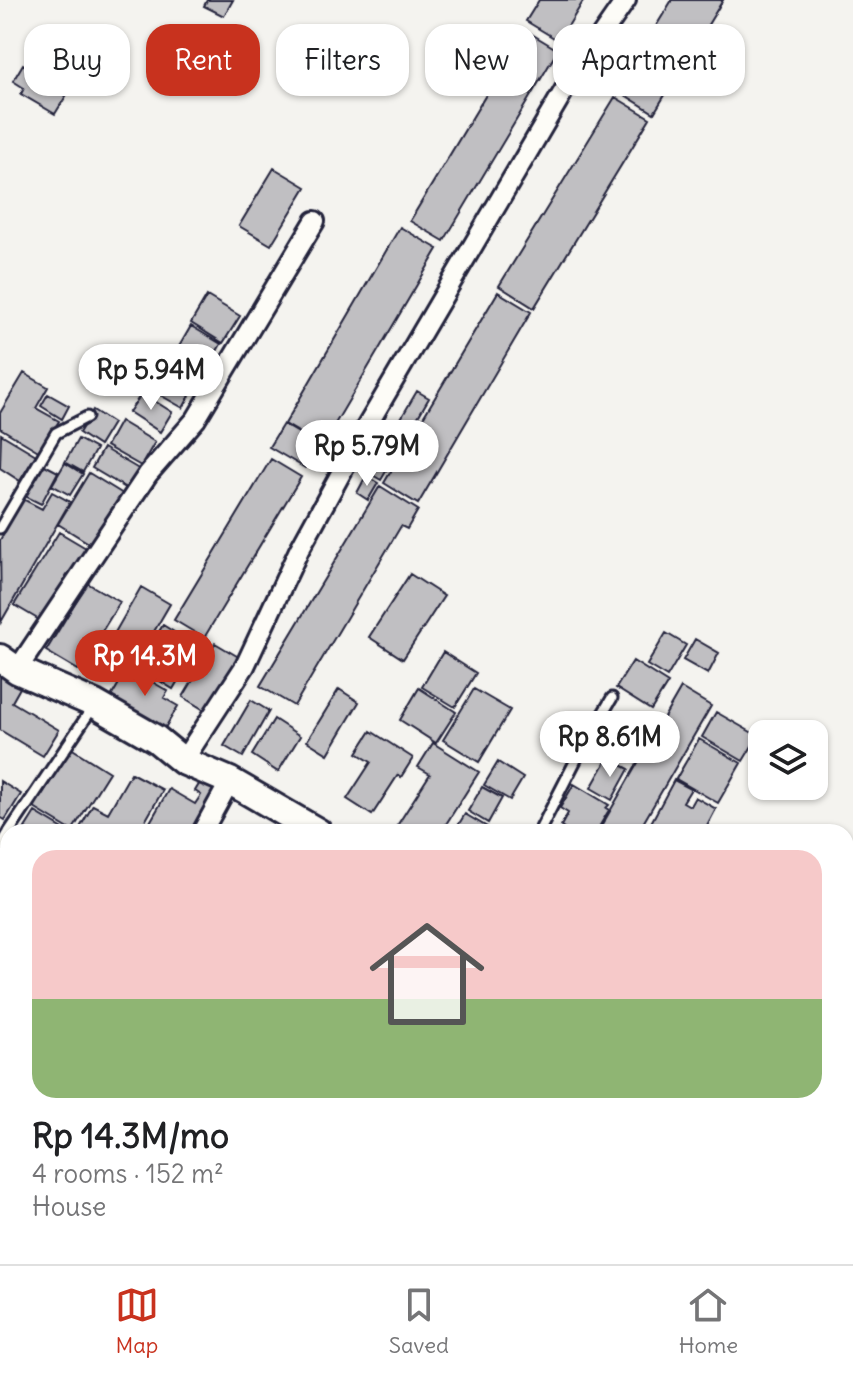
<!DOCTYPE html>
<html lang="en">
<head>
<meta charset="utf-8">
<style>
	body { margin:0; font-family:Delius,sans-serif; background:#f2f2f2; color:#202124; height:100vh; display:flex; flex-direction:column; font-size:30px; white-space:nowrap }
	* { box-sizing:border-box; margin:0 }
	p { font-size:26px; color:#757577 }
	.icon { flex:none; width:44px; height:44px; fill:none; stroke:currentColor; stroke-width:2; stroke-linecap:round; stroke-linejoin:round }
	.map { position:relative; flex:1; overflow:hidden }
	.drawer { position:absolute; left:0px; top:824px; width:854px; height:440px; display:flex; flex-direction:column; background:#fff; border-radius:24px 24px 0 0; box-shadow:0 2px 6px #0004 }
	.drawer>* { flex:none }
	.banner { position:absolute; left:24px; top:24px; width:806px; height:72px; display:flex; gap:16px }
	.controls { position:absolute; left:748px; top:720px; display:grid; gap:16px }
	.controls a { display:grid; place-items:center; width:80px; height:80px; border-radius:16px; background:#fff; box-shadow:0 2px 6px #0004; font-size:40px }
	.price { position:absolute; translate:-50% -68px; padding:0 18px; border-radius:28px; background:#fff; color:#222; font-size:26px; line-height:52px; filter:drop-shadow(0 2px 4px #0008) }
	.price::after { content:''; position:absolute; left:50%; top:48px; width:24px; height:18px; margin-left:-12px; background:inherit; clip-path:polygon(0 0,100% 0,50% 100%) }
	.price.current { background:#c8321e; color:#fff }
	ul { padding:0; list-style:none }
	li { display:grid; align-content:center; gap:16px; height:424px; padding:0 32px }
	li span { display:grid; place-items:center; height:248px; border-radius:24px; color:#555 }
	li>.icon { margin-inline-start:auto }
	span .icon { width:144px; height:144px; fill:#fffc; stroke-width:1 }
	li b { font-size:34px }
	.chip { padding:0 28px; border-radius:24px; background:#fff; box-shadow:0 2px 6px #0004; font-size:28px; line-height:72px }
	.chip.current { background:#c8321e; color:#fff }
	.tabs { display:flex; justify-content:space-around; align-items:center; height:112px; border-top:2px solid #e0e0e0; background:#fff; font-size:22px; color:#757577 }
	.tabs a { display:grid; justify-items:center; gap:4px }
	.tabs .current { color:#c8321e }
	.map>svg:first-child { display:block }
	.building { fill:#c0bfc2; stroke:#22223b; stroke-width:2 }
	.lines { fill:none; stroke-linecap:round; stroke-linejoin:round }
	.lane-casing { stroke:#22223b; stroke-width:15 }
	.street-casing { stroke:#22223b; stroke-width:24 }
	.secondary-casing { stroke:#22223b; stroke-width:32 }
	.lane { stroke:#fdfcf7; stroke-width:9 }
	.street { stroke:#fdfcf7; stroke-width:18 }
	.secondary { stroke:#fdfcf7; stroke-width:26 }
</style>
</head>
<body>
<div class="map">
<svg width="853" height="1264" viewBox="0 0 853 1264">
	<rect width="100%" height="100%" fill="#f4f3ef"/>
	<filter id="ink" filterUnits="userSpaceOnUse"><feTurbulence type="fractalNoise" baseFrequency=".0125" numOctaves="2"/><feDisplacementMap in="SourceGraphic" scale="16" xChannelSelector="R" yChannelSelector="G"/><feConvolveMatrix kernelMatrix="1 2 1 2 8 2 1 2 1" color-interpolation-filters="sRGB"/></filter>
	<g filter="url(#ink)">
		<path class="building" d="M207 0H233L224 16 204 6Z
			M539 0H584L559 41 526 21Z
			M672 0H723L654 113 617 90Z
			M525 30 558 50 444 241 410 221Z
			M23 64 69 91 55 114 21 94 24 88 13 81Z
			M615 97 650 118 534 308 499 286Z
			M274 168 306 187 271 245 239 226Z
			M400 227 438 249 322 446 285 424Z
			M498 292 531 312 418 504 384 483Z
			M207 296 240 316 223 343 191 323Z
			M191 326 221 344 199 382 169 364Z
			M168 366 197 383 183 408 153 391Z
			M24 373 48 387 36 408 59 421 40 452 0 428V413Z
			M417 391 429 398 381 480 369 473Z
			M142 393 172 412 160 432 129 412Z
			M48 394 69 406 62 419 41 406Z
			M93 410 113 423 99 446 79 433Z
			M120 421 155 442 141 466 106 446Z
			M283 424 319 445 305 468 269 447Z
			M1 434 36 455 20 481 0 468Z
			M78 439 96 449 83 472 65 462Z
			M103 448 142 471 131 491 92 468Z
			M271 459 301 477 204 638 174 620Z
			M41 463 58 472 41 504 23 495Z
			M65 463 83 474 70 495 52 485Z
			M89 473 123 494 92 545 58 524Z
			M366 476 378 483 368 500 357 493Z
			M380 486 418 510 407 529 401 526 294 706 260 686Z
			M52 492 70 502 1 622 0 540 23 499 42 509Z
			M59 532 86 548 41 621 14 605Z
			M410 574 444 596 403 659 369 637Z
			M87 583 120 602 78 670 46 651Z
			M141 587 170 604 135 664 106 648Z
			M163 625 198 647 173 689 137 667Z
			M666 633 686 645 667 677 647 665Z
			M695 639 719 653 708 674 683 660Z
			M215 643 242 659 209 713 183 697Z
			M443 652 476 673 455 707 422 687Z
			M633 661 668 683 651 710 616 688Z
			M128 668 168 691 164 698 178 706 165 728 111 697Z
			M0 673 21 686 12 702 59 730 43 756 0 730Z
			M419 688 456 712 436 743 400 720Z
			M681 688 711 706 638 832H598Z
			M339 689 359 702 328 754 307 741Z
			M474 689 510 710 479 762 443 740Z
			M251 700 269 711 243 757 224 746Z
			M716 712 758 736 743 761 702 737Z
			M274 719 300 736 278 772 252 755Z
			M371 731 413 758 401 777 398 775 372 815 347 799 371 762 357 753Z
			M699 739 741 763 718 803 676 779Z
			M433 743 479 772 441 832H393L430 774 418 767Z
			M71 748 109 772 72 831 34 808Z
			M608 758 629 769 612 800 591 788Z
			M498 762 523 778 510 800 484 785Z
			M131 773 163 790 139 832 78 831 93 805 108 813Z
			M204 776 227 785 200 832H162L149 824 169 789 195 804 201 795 195 791Z
			M674 780 691 789 683 802 690 806 695 797 716 809 704 832H646Z
			M0 781 21 794 5 820 0 817Z
			M574 784 609 805 606 808 609 810 596 832H570L561 826 568 813 560 808Z
			M482 787 502 798 488 823 468 811Z
			M35 812 68 832H31L25 828Z
			M465 814 492 830 491 832H454Z
			M8 882V937L0 950V895Z
			M5 955 8 957V995L0 990V962Z
			M0 999 8 1003V1034L0 1029Z
			M846 1020 853 1024V1074L846 1085Z
			M0 1034 8 1039V1050L0 1063Z
			M0 1090 8 1094V1124L0 1120Z
			M0 1124 8 1128V1157L0 1171Z
			M546 1256H611L625 1264H560Z
			M627 1256H678L674 1264H641Z
			M766 1256H792L788 1264H761Z
			M795 1256H824L820 1264H796L791 1261Z"/>
		<g class="lines">
			<g class="lane-casing">
				<path id="lane" d="M0 528 56 433 87 417
					M9 832 93 707
					M539 832 580 752 612 698
					M0 848 8 834
					M846 975 853 963
					M846 1250 853 1239
					M691 1264 696 1256
					M837 1264 842 1256"/>
			</g>
			<g class="street-casing">
				<path id="street" d="M17 670 148 474 196 419 315 221
					M183 761 245 666 299 550 364 431 569 82 626 0
					M202 832 230 781
					M8 1163V1162"/>
			</g>
			<g class="secondary-casing">
				<path id="secondary" d="M0 658 17 670 95 704 156 739 183 761 230 781 318 832
					M846 1133 853 1137"/>
			</g>
			<use href="#lane" class="lane"/>
			<use href="#street" class="street"/>
			<use href="#secondary" class="secondary"/>
		</g>
	</g>
</svg>
<div class="controls">
<a><svg class="icon" aria-label="layers" viewBox="0 0 24 24"><path d="M12 4l9 5-9 5-9-5zM3 14l9 5 9-5"/></svg></a>
</div>
<b class="price" style="left:151px;top:412px">Rp 5.94M</b>
<b class="price" style="left:367px;top:488px">Rp 5.79M</b>
<b class="price current" style="left:145px;top:698px">Rp 14.3M</b>
<b class="price" style="left:610px;top:779px">Rp 8.61M</b>
<div class="banner">
<a class="chip">Buy</a>
<a class="chip current">Rent</a>
<a class="chip">Filters</a>
<a class="chip">New</a>
<a class="chip">Apartment</a>
</div>
<section class="drawer">
<ul>
<li><span style="background:linear-gradient(#f6c9c9 60%,#8fb573 0)"><svg class="icon" aria-label="home" viewBox="0 0 24 24"><path d="M3 11l9-7 9 7M6 9v11h12V9"/></svg></span><div><b>Rp 14.3M/mo</b><p>4 rooms · 152 m²</p><p>House</p></div></li>
</ul>
</section>
</div>
<nav class="tabs">
<a class="current"><svg class="icon" aria-label="map" viewBox="0 0 24 24"><path d="M3 6l6-2 6 2 6-2v14l-6 2-6-2-6 2zM9 4v14M15 6v14"/></svg>Map</a>
<a><svg class="icon" aria-label="saved" viewBox="0 0 24 24"><path d="M7 4h10v16l-5-4-5 4z"/></svg>Saved</a>
<a><svg class="icon" aria-label="home" viewBox="0 0 24 24"><path d="M3 11l9-7 9 7M6 9v11h12V9"/></svg>Home</a>
</nav>
</body>
</html>
